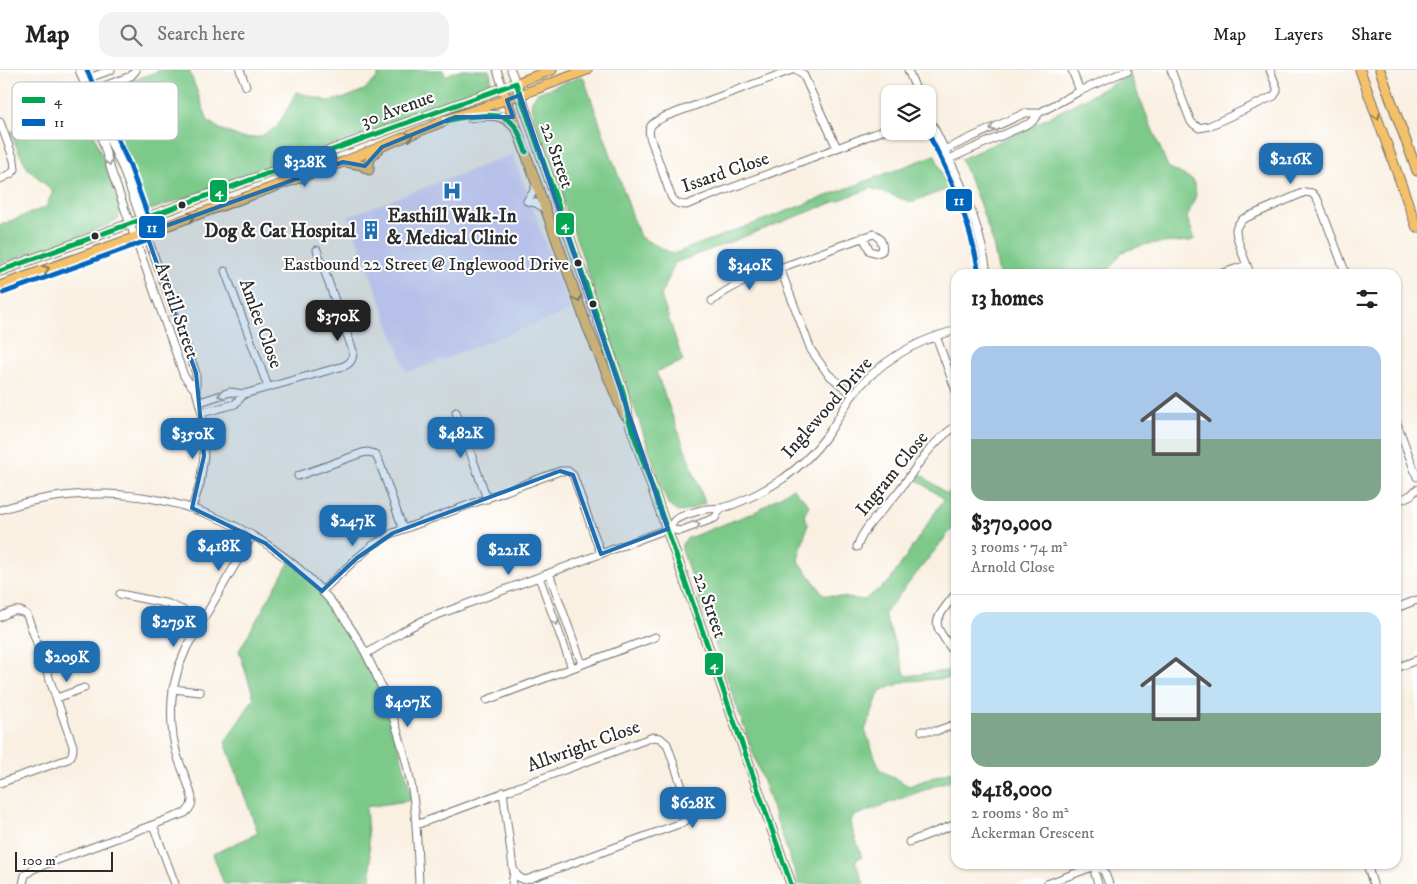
<!DOCTYPE html>
<html lang="en">
<head>
<meta charset="utf-8">
<style>
	body { margin:0; font-family:"IM FELL DW Pica",serif; background:#f2f2f2; color:#222; height:100vh; display:flex; flex-direction:column; font-size:19px; white-space:nowrap }
	* { box-sizing:border-box; margin:0 }
	p { font-size:16px; color:#767676 }
	.icon { flex:none; width:28px; height:28px; fill:none; stroke:currentColor; stroke-width:2; stroke-linecap:round; stroke-linejoin:round }
	.map { position:relative; flex:1; overflow:hidden }
	.sheet { position:absolute; left:951px; top:199px; width:450px; height:600px; display:flex; flex-direction:column; background:#fff; border-radius:15px; box-shadow:0 1px 4px #0004 }
	.sheet>* { flex:none }
	.controls { position:absolute; left:881px; top:15px; display:grid; gap:10px }
	.controls a { display:grid; place-items:center; width:55px; height:55px; border-radius:10px; background:#fff; box-shadow:0 1px 4px #0004; font-size:25px }
	.scale { position:absolute; left:15px; bottom:12px; width:98px; box-sizing:border-box; padding-left:5px; border:2px solid #2b2b2b; border-top:0; font-size:14px; line-height:18px; white-space:nowrap; color:#2b2b2b; -webkit-text-stroke:4px #fff; paint-order:stroke }
	.price { position:absolute; translate:-50% -42px; padding:0 11px; border-radius:10px; background:#1f6fb2; color:#fff; font-size:16px; line-height:32px; filter:drop-shadow(0 1px 2px #0008) }
	.price::after { content:''; position:absolute; left:50%; top:30px; width:15px; height:11px; margin-left:-8px; background:inherit; clip-path:polygon(0 0,100% 0,50% 100%) }
	.price.current { background:#222; color:#fff }
	ul { padding:0; list-style:none }
	li { display:grid; align-content:center; gap:10px; height:265px; padding:0 20px }
	li+li { border-top:1px solid #e0e0e0 }
	li span { display:grid; place-items:center; height:155px; border-radius:15px; color:#555 }
	li>.icon { margin-inline-start:auto }
	span .icon { width:90px; height:90px; fill:#fffc; stroke-width:1 }
	li b { font-size:21px }
	h2 { display:flex; justify-content:space-between; align-items:center; height:60px; padding:0 20px; font-size:21px }
	header { display:flex; align-items:center; gap:30px; box-sizing:border-box; height:70px; padding:0 25px; background:#fff; border-bottom:1px solid #e0e0e0 }
	header strong { font-size:24px }
	nav { display:flex; gap:28px; margin-inline-start:auto; font-size:18px }
	.search { width:350px; height:45px; background:#f2f2f2; display:flex; align-items:center; gap:12px; box-sizing:border-box; padding:0 18px; border-radius:15px; color:#767676; font-size:19px }
	.map>svg:first-child { display:block }
	.built { fill:#ded5f5 }
	.park { fill:#7bc989; stroke:#537a5a }
	.lines { fill:none; stroke-linecap:round; stroke-linejoin:round }
	.minor-casing { stroke:#73706b; stroke-width:9 }
	.major-casing { stroke:#73706b; stroke-width:11 }
	.minor { stroke:#fff; stroke-width:7 }
	.major { stroke:#f4c16a; stroke-width:9 }
	.bus-1-casing { stroke:#fff; stroke-width:9 }
	.bus-2-casing { stroke:#fff; stroke-width:9 }
	.bus-1 { stroke:#00a651; stroke-width:5 }
	.bus-2 { stroke:#0065bd; stroke-width:5 }
	.oneway { stroke:#90764a }
	.oneway2 { stroke:#a0a0a0 }
	.marked { fill:#1f6fb2; fill-opacity:0.2; stroke:#1f6fb2; stroke-width:4; stroke-linejoin:round }
	.bus-dot { fill:#2b2b2b; stroke:#fff; stroke-width:2 }
	.labels { text-anchor:middle; stroke-width:4; stroke-linejoin:round; paint-order:stroke }
	.bus-label { font-size:18px; fill:#2b2b2b; stroke:#fff; text-anchor:end }
	.street-label { font-size:19px; fill:#2b2b2b; stroke:#fff }
	.poi-label { font-size:19px; font-weight:bold; fill:#2b2b2b; stroke:#fff }
	.key { fill:#fff; stroke:#bfbfbf; stroke-width:1 }
	.key-label { font-size:14px; fill:#2b2b2b }
	.line-badge { stroke:#fff; stroke-width:2 }
	.badge-label { font-size:14px; text-anchor:middle; font-weight:bold; fill:#fff }
</style>
</head>
<body>
<header>
<strong>Map</strong>
<div class="search"><svg class="icon" aria-label="search" viewBox="0 0 24 24"><circle cx="10" cy="10" r="6"/><path d="M15 15l6 6"/></svg>Search here</div>
<nav><a>Map</a><a>Layers</a><a>Share</a></nav>
</header>
<div class="map">
<svg width="1417" height="814" viewBox="0 0 1417 814">
	<rect width="100%" height="100%" fill="#fff"/>
	<filter id="ink" filterUnits="userSpaceOnUse"><feTurbulence type="fractalNoise" baseFrequency=".02" numOctaves="2"/><feDisplacementMap in="SourceGraphic" scale="10" xChannelSelector="R" yChannelSelector="G"/><feConvolveMatrix kernelMatrix="1 2 1 2 8 2 1 2 1" color-interpolation-filters="sRGB"/></filter>
	<filter id="wash" filterUnits="userSpaceOnUse"><feTurbulence type="fractalNoise" baseFrequency=".0096" numOctaves="4" result="noise"/><feDisplacementMap in="SourceGraphic" scale="20" xChannelSelector="R" yChannelSelector="G"/><feGaussianBlur stdDeviation="1.12" result="paint"/><feColorMatrix in="noise" values="0 0 0 0 0 0 0 0 0 0 0 0 0 0 0 0 0 1.4 0 .05"/><feComposite in="paint" operator="in"/></filter>
	<g filter="url(#wash)">
		<rect width="100%" height="100%" fill="#f9f0e2"/>
		<path class="built" d="M513 84 570 241 407 303 349 146Z"/>
		<path class="park" d="M161 0H189L208 51 220 59 242 68 259 67 277 57 297 22 328 31 345 28 364 20 377 8 381 0H443L445 6 459 0H489C492 8 492 12 487 19L253 104 151 140 146 138 141 132 100 29V24L105 21Z
			M1130 5 1168 97 1193 110 1196 125 1187 148 1195 169 1190 171 1147 174 1122 182 1106 204H999L992 169 979 132 961 89 1026 59Z
			M583 6 640 167 673 184 935 85 948 119 911 132 871 118 675 193 661 226 683 291 656 302 705 433C690 439 678 450 667 432L531 38 532 31 537 23Z
			M85 34 98 76 120 139 118 149 106 156 0 194V155L46 137 53 121 28 99 17 78 10 62Z
			M919 403 947 424 956 415V454L884 544 906 606 953 600 956 608 907 611 880 621 865 660 880 700 909 716 956 699V708L854 746 850 753 862 787 855 790 864 814H799L682 480V474L686 469 755 442 793 418 809 435 804 446 808 454 798 490 824 525 864 530 889 512 944 429 916 409Z
			M290 491 306 506 355 566 386 630 413 730 366 737 372 814H224L213 784 258 763 225 672 254 628 239 581Z"/>
	</g>
	<g filter="url(#ink)">
		<g class="lines">
			<g class="minor-casing">
				<path id="minor" d="M79 0 90 28 123 99 196 303V321L202 343 204 386 200 414 192 438
					M240 0 246 16
					M497 0 503 18
					M511 0 516 13
					M792 0 664 47C654 52 647 55 650 67L671 126C674 133 679 135 686 135L890 58
					M797 0 803 4 837 78
					M908 0 918 24
					M1072 0 1080 21
					M1171 0 1191 52 1199 58 1209 56 1274 26 1277 21V18L1270 0
					M83 10 111 0
					M88 22 131 6 136 0
					M928 46C953 95 980 148 987 204
					M96 50 112 103 184 306 196 321
					M0 52 14 90 15 99 12 103 0 109
					M944 80 1025 43H1039
					M949 89 1032 52 1039 43 1080 21 1128 0
					M536 113 534 121 527 131 536 133 545 139
					M780 198 811 280 828 304 853 325
					M225 201 268 317
					M1220 204 1247 195
					M1250 204C1247 194 1235 168 1236 159 1237 155 1240 152 1243 149L1305 122 1312 123 1318 130 1346 204
					M712 231C735 212 763 204 791 194 819 184 846 173 874 164 880 166 884 175 882 181L877 183 870 181 863 167
					M936 266 956 321
					M200 332 230 322 244 324 344 296C351 293 353 289 353 281L317 180
					M456 342 487 429
					M202 343 235 334 244 324
					M1396 351 1417 407
					M298 406 362 383 368 382 375 384 379 391 403 459
					M1396 432 1411 425 1417 419
					M0 440C140 393 297 452 366 584 390 630 410 691 415 742 417 766 418 790 419 814
					M668 459C670 457 672 453 675 450 680 446 700 440 707 439 712 438 717 439 722 438 742 433 767 419 784 408 799 397 814 383 825 368 835 355 842 340 852 326 878 292 915 271 956 260
					M857 477C865 454 884 440 898 422 918 396 928 375 956 356
					M549 503 582 594
					M539 507 572 598
					M322 521 357 488 373 475 393 463 560 401H568L573 405 601 484
					M956 523C929 558 933 550 956 586
					M120 524 169 534 203 549
					M1396 538 1417 530
					M0 547C9 542 18 537 27 545L73 676C73 682 73 685 68 689L0 713
					M366 584 405 560 424 550 659 462 668 459 680 461 715 448 721 438
					M1396 598 1417 590
					M173 619 179 596 187 577 252 466
					M57 628 84 618
					M487 630 655 567
					M922 661H936L956 654
					M153 755 175 814
					M416 755 653 667 660 668 667 674 689 737C692 746 688 751 679 754L526 810C519 809 516 805 513 798L503 722
					M909 772 956 754
					M1095 794 1104 801 1109 814
					M1367 794 1373 814
					M1096 795 1095 804 1098 814
					M23 814 25 805 33 799 185 743C191 738 192 735 192 728 189 714 183 702 178 688 171 666 170 643 173 619L200 622
					M512 814 514 801
					M1047 814 1100 794"/>
			</g>
			<g class="major-casing">
				<path id="major" d="M1360 0 1417 158
					M1380 0 1417 101
					M516 13 623 321 629 351 791 814
					M505 25 587 256 618 331 625 345
					M468 47C487 45 502 41 515 58
					M346 92 361 95 369 100
					M369 100C369 89 370 86 379 79
					M0 201 552 0
					M0 216 343 92 455 47 525 23 587 0"/>
			</g>
			<use href="#minor" class="minor"/>
			<use href="#major" class="major"/>
			<g class="bus-1-casing">
				<path id="bus-1" d="M447 51C457 47 468 47 479 46 511 42 516 53 526 82
					M0 201 516 13 623 321 629 351 791 814"/>
			</g>
			<g class="bus-2-casing">
				<path id="bus-2" d="M927 61C951 107 971 153 979 204
					M3 223 149 170 153 166V160L130 96 97 25 87 0"/>
			</g>
			<use href="#bus-1" class="bus-1"/>
			<use href="#bus-2" class="bus-2"/>
		</g>
		<defs><path id="oneway-chevron" d="M-2-3.5L2.5 0L-2 3.5" fill="none" stroke-width="1.6" stroke-linecap="round" stroke-linejoin="round" transform="scale(1.25)"/></defs>
		<g class="oneway">
			<use href="#oneway-chevron" transform="translate(1377 46) rotate(70)"/>
			<use href="#oneway-chevron" transform="translate(410 66) rotate(-22)"/>
			<use href="#oneway-chevron" transform="translate(192 146) rotate(-20)"/>
			<use href="#oneway-chevron" transform="translate(46 199) rotate(-20)"/>
			<use href="#oneway-chevron" transform="translate(578 229) rotate(71)"/>
		</g>
		<g class="oneway2">
			<use href="#oneway-chevron" transform="translate(993 58) rotate(156)"/>
			<use href="#oneway-chevron" transform="translate(109 92) rotate(74)"/>
			<use href="#oneway-chevron" transform="translate(221 325) rotate(163)"/>
			<use href="#oneway-chevron" transform="translate(697 455) rotate(-22)"/>
			<use href="#oneway-chevron" transform="translate(556 552) rotate(70)"/>
		</g>
	</g>
	<path class="marked" d="M520 25 668 459 601 484 573 405 560 401 393 463 357 488 322 521 265 473 192 438 204 386 196 303 146 163 343 92 365 96 382 77 455 47H513L507 30Z"/>
	<defs>
		<g id="hospital-bare" transform="scale(1.5)"><path d="M-5-5h3v3.5h4V-5h3V5h-3V1.5h-4V5h-3Z" fill="#1f6fb2" stroke="#fff" stroke-width="2.5" paint-order="stroke"/></g>
		<g id="building-bare" transform="scale(1.5)"><path d="M-4-6H4V6H1V3H-1V6H-4ZM-2.5-4.3h1.7v1.8h-1.7ZM.8-4.3h1.7v1.8H.8ZM-2.5-1h1.7V.8h-1.7ZM.8-1h1.7V.8H.8Z" fill="#1f6fb2" stroke="#fff" stroke-width="2.5" paint-order="stroke"/></g>
	</defs>
	<g fill-rule="evenodd">
		<use href="#hospital-bare" x="452" y="121"/>
		<use href="#building-bare" x="371" y="160"/>
	</g>
	<g class="bus-dot">
		<circle cx="182" cy="135" r="4.5"/>
		<circle cx="95" cy="166" r="4.5"/>
		<circle cx="578" cy="193" r="4.5"/>
		<circle cx="593" cy="234" r="4.5"/>
	</g>
	<g class="labels">
		<g class="bus-label">
			<text x="569" y="200">Eastbound 22 Street @ Inglewood Drive</text>
		</g>
		<g class="street-label">
			<text transform="translate(397 38) rotate(-20)" y="7">30 Avenue</text>
			<text transform="translate(558 85) rotate(71)" y="7">22 Street</text>
			<text transform="translate(725 101) rotate(-19)" y="7">Issard Close</text>
			<text transform="translate(178 240) rotate(71)" y="7">Averill Street</text>
			<text transform="translate(262 253) rotate(70)" y="7">Amlee Close</text>
			<text transform="translate(826 337) rotate(-49)" y="7">Inglewood Drive</text>
			<text transform="translate(891 403) rotate(-51)" y="7">Ingram Close</text>
			<text transform="translate(711 535) rotate(71)" y="7">22 Street</text>
			<text transform="translate(583 675) rotate(-20)" y="7">Allwright Close</text>
		</g>
		<g class="poi-label">
			<text x="452" y="152">Easthill Walk-In<tspan x="452" dy="22">&amp; Medical Clinic</tspan></text>
			<text x="356" y="167" text-anchor="end">Dog &amp; Cat Hospital</text>
		</g>
	</g>
	<rect x="12" y="12" width="166" height="58" rx="8" class="key"/>
	<rect x="22" y="27" width="23" height="6" fill="#00a651"/>
	<rect x="22" y="49" width="23" height="7" fill="#0065bd"/>
	<g class="key-label">
		<text x="54" y="35">4</text>
		<text x="54" y="57">11</text>
	</g>
	<g class="line-badge">
		<rect x="209" y="109" width="19" height="24" rx="5" fill="#00a651"/>
		<rect x="945" y="118" width="28" height="24" rx="5" fill="#0065bd"/>
		<rect x="555" y="142" width="20" height="24" rx="5" fill="#00a651"/>
		<rect x="138" y="145" width="28" height="24" rx="5" fill="#0065bd"/>
		<rect x="704" y="582" width="20" height="24" rx="5" fill="#00a651"/>
	</g>
	<g class="badge-label">
		<text x="219" y="126">4</text>
		<text x="959" y="135">11</text>
		<text x="565" y="159">4</text>
		<text x="152" y="162">11</text>
		<text x="714" y="599">4</text>
	</g>
</svg>
<div class="controls">
<a><svg class="icon" aria-label="layers" viewBox="0 0 24 24"><path d="M12 4l9 5-9 5-9-5zM3 14l9 5 9-5"/></svg></a>
</div>
<div class="scale">100 m</div>
<b class="price" style="left:1291px;top:115px">$216K</b>
<b class="price" style="left:305px;top:118px">$328K</b>
<b class="price" style="left:750px;top:221px">$340K</b>
<b class="price current" style="left:338px;top:272px">$370K</b>
<b class="price" style="left:461px;top:389px">$482K</b>
<b class="price" style="left:193px;top:390px">$350K</b>
<b class="price" style="left:353px;top:477px">$247K</b>
<b class="price" style="left:219px;top:502px">$418K</b>
<b class="price" style="left:509px;top:506px">$221K</b>
<b class="price" style="left:174px;top:578px">$279K</b>
<b class="price" style="left:67px;top:613px">$209K</b>
<b class="price" style="left:408px;top:658px">$407K</b>
<b class="price" style="left:693px;top:759px">$628K</b>
<section class="sheet">
<h2>13 homes<svg class="icon" aria-label="filters" viewBox="0 0 24 24"><path d="M4 7h16M4 17h16"/><circle cx="9" cy="7" r="2"/><circle cx="15" cy="17" r="2"/></svg></h2>
<ul>
<li><span style="background:linear-gradient(#a9c7e8 60%,#7fa58c 0)"><svg class="icon" aria-label="home" viewBox="0 0 24 24"><path d="M3 11l9-7 9 7M6 9v11h12V9"/></svg></span><div><b>$370,000</b><p>3 rooms · 74 m²</p><p>Arnold Close</p></div></li>
<li><span style="background:linear-gradient(#bfe0f5 65%,#7fa58c 0)"><svg class="icon" aria-label="home" viewBox="0 0 24 24"><path d="M3 11l9-7 9 7M6 9v11h12V9"/></svg></span><div><b>$418,000</b><p>2 rooms · 80 m²</p><p>Ackerman Crescent</p></div></li>
</ul>
</section>
</div>
</body>
</html>
